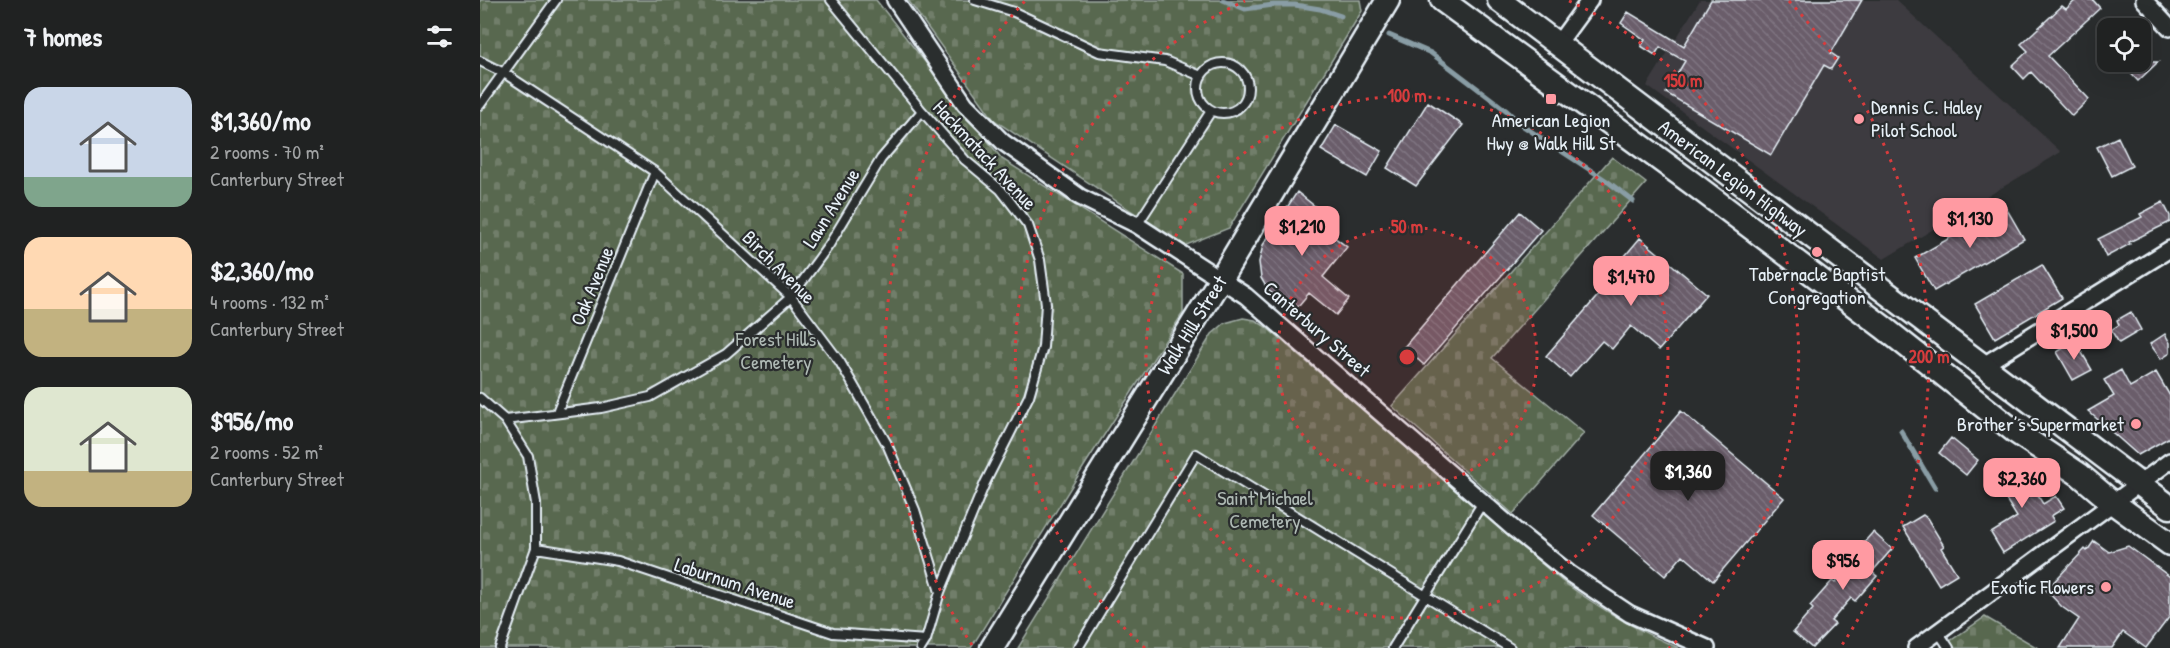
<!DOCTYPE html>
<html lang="en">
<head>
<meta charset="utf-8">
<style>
	body { margin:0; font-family:"Patrick Hand",sans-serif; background:#282a2a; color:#f1f3f6; height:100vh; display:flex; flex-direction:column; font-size:22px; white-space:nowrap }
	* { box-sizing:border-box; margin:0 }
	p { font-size:20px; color:#a2a4a5 }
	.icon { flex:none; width:33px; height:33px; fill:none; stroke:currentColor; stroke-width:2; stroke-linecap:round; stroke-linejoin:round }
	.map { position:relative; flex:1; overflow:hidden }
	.side { display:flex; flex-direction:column; background:#202222; width:480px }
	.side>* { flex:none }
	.fabs { position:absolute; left:1617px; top:18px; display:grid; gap:12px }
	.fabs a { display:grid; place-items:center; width:54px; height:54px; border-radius:12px; background:#202222; box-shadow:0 6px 24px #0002,0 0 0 2px #3d3f40; font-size:30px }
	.price { position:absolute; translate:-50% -51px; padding:0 14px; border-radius:12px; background:#ff9aa2; color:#111; font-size:20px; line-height:39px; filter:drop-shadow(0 2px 3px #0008) }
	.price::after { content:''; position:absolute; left:50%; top:36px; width:18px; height:14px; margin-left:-9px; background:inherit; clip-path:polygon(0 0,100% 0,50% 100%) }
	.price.on { background:#222; color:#fff }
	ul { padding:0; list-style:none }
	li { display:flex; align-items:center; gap:18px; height:150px; padding:0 24px }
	li span { display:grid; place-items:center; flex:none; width:168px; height:120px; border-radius:18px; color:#555 }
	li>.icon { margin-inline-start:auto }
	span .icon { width:72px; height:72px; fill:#fffc; stroke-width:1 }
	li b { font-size:26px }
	h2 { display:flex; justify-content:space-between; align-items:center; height:72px; padding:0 24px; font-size:26px }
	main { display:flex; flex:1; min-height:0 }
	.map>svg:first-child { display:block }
	.built { fill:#3d3b40 }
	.cemetery { fill:url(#cemetery-stones); stroke:#a0aca4; stroke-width:1.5 }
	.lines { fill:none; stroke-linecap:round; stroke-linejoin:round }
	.stream { stroke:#899da5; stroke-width:5 }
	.building { fill:url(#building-back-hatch); stroke:#e8f1f8; stroke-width:1.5 }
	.service-casing { stroke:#e8f1f8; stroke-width:12 }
	.minor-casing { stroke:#e8f1f8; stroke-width:20 }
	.secondary-casing { stroke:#e8f1f8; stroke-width:27 }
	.service { stroke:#2a2d2e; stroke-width:8 }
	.minor { stroke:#2a2d2e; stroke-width:15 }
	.secondary { stroke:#2a2d2e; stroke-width:22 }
	.ring { fill:none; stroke:#d83c3d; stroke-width:3; stroke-dasharray:3 6 }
	.poi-dot { fill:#ff9aa2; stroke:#2a2d2e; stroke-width:2 }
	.labels { text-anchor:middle; stroke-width:4.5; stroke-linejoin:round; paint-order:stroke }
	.poi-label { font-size:20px; fill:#e8f1f8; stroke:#2a2d2e }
	.street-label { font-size:20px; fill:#e8f1f8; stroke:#2a2d2e }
	.park-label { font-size:20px; fill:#afbab5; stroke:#2a2d2e }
	.centre { fill:#d83c3d; stroke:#2a2d2e; stroke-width:3 }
	.ring-label { font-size:18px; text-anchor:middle; font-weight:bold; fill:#d83c3d; stroke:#2a2d2e; stroke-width:4.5; stroke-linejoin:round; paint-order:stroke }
</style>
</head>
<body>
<main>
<section class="side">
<h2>7 homes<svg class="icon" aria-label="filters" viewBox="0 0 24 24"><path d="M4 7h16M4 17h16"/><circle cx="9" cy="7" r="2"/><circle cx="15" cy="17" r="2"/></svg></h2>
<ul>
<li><span style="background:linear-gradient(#c9d6e8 75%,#7fa58c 0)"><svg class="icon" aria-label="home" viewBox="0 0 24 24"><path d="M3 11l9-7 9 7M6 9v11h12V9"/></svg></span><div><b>$1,360/mo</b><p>2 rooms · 70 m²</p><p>Canterbury Street</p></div></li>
<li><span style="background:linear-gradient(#ffd9b3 60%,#c2b280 0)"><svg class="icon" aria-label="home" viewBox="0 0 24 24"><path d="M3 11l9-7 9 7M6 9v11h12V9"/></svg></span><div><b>$2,360/mo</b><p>4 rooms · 132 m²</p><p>Canterbury Street</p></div></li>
<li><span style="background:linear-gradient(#dfe7d0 70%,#c2b280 0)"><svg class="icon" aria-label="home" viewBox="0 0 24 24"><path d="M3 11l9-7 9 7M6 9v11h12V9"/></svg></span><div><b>$956/mo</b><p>2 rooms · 52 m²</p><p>Canterbury Street</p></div></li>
</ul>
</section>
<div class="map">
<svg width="1690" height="648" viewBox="0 0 1690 648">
	<defs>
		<pattern id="cemetery-stones" width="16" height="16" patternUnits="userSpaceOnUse" patternTransform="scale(1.5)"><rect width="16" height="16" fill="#596850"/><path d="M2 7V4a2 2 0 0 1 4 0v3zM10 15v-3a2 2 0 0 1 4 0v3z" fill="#717e6a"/></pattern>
		<pattern id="building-back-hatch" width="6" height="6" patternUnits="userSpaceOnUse" patternTransform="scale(1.5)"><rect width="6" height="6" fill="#6a5d6b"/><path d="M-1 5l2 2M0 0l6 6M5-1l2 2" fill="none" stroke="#7f7581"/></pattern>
	</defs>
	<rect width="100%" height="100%" fill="#2a2d2e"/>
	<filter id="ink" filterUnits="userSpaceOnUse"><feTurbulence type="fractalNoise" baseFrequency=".0167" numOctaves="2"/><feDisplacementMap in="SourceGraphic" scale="12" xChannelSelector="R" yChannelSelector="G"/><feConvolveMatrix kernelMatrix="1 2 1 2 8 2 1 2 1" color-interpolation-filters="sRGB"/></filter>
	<g filter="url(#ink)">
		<path class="built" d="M1220 0H1416L1581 152 1404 259 1167 86Z"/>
		<path class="cemetery" d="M0 0H396L522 159 703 274V313L606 463 491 648H0Z
			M428 0H880L882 11 749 228 704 246 514 120Z
			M1132 157 1166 183 1012 358 1104 433 1033 514 912 406Z
			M763 318 775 320 786 327 1082 581C1119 608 1157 631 1199 648H538L732 334 745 323Z
			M1505 617 1558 648H1460Z"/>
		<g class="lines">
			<path class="stream" d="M743 0 765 9 793 5H815L840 9 861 16
				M909 35 951 53 1027 111 1043 126 1127 181 1153 201
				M1421 431 1455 488"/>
		</g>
		<path class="building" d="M1231 0H1382L1351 53 1358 58 1351 69 1344 65 1291 155 1186 93 1205 61 1180 47 1175 55 1161 46 1165 40 1141 23 1148 12 1204 46Z
			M1596 0H1613L1620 8 1568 56 1609 99 1592 116 1551 72 1544 79 1532 66 1548 51 1541 44 1582 6 1586 9Z
			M1640 62H1678L1658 81Z
			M948 102 983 125 936 186 907 168Z
			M856 125 902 151 887 177 841 150Z
			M1638 137 1652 166 1632 176 1617 147Z
			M817 192 852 220 845 230 867 247 843 277 869 299 856 315 829 293 814 311 788 290 781 278 779 262 783 245Z
			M1683 202 1690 216V222L1649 242 1650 244 1626 257 1618 239 1662 217 1660 214Z
			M1525 206 1544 239 1454 291 1435 258Z
			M1040 212 1061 230 944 365 924 347Z
			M1160 238 1227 294 1179 350 1151 326 1132 349 1122 341 1090 377 1066 356 1127 285 1123 282Z
			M1562 265 1582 298 1515 338 1495 304Z
			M1651 312 1661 330 1639 343 1631 330 1639 325 1637 320Z
			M1685 334 1690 343V353L1681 359 1670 344Z
			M1595 341 1612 370 1593 380 1577 352Z
			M1641 370 1650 387 1676 372 1690 396V437L1658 455 1608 411 1634 396 1624 380Z
			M1201 411 1304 498 1233 581 1203 555 1185 576 1113 515Z
			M1471 438 1498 460 1486 475 1459 453Z
			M1534 464 1549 488 1552 486 1563 504 1576 496 1584 508 1571 516 1574 521 1523 553 1511 533 1537 517 1512 477Z
			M1443 515 1447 518 1464 546 1461 548 1477 574 1459 585 1423 527Z
			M1393 532 1412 549 1392 572 1397 576 1375 601 1371 598 1351 621 1355 624 1332 648 1313 632 1333 609 1330 606 1352 581 1355 583 1376 560 1372 556Z
			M1614 541 1629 552 1648 546 1690 577V616L1666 648 1643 632 1632 648H1580L1599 619 1582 607 1566 590 1605 549 1607 551Z"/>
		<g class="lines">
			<g class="service-casing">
				<path id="service" d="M351 0 442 111 485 160 521 190 548 225 560 260 566 304 563 347 549 396 505 483 460 592 446 640 441 648
					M495 0 534 12 619 52 685 61 721 76
					M0 61 24 73 175 172 311 297 360 362 407 444 435 510 460 592
					M718 88a25 25 0 1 1 50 0a25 25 0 1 1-50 0Z
					M0 105 76 0
					M657 225 731 111
					M0 398 25 420 48 456 56 503V548L20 648
					M77 412 175 172
					M25 420 121 408 170 397 246 354 311 297 349 245 401 159 442 111
					M56 548 138 561 353 633 446 640
					M1459 633 1469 648
					M598 648 716 454 1030 648
					M913 648 1003 502"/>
			</g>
			<g class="minor-casing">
				<path id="minor" d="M415 0 485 104 523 142 600 197 657 225 766 296 1035 530 1090 574 1150 614 1227 648
					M1664 0 1690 28
					M1077 45 1110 0
					M1502 366 1690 249
					M1436 648 1690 461"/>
			</g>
			<g class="secondary-casing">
				<path id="secondary" d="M962 0 1212 183 1403 327 1533 430 1600 475 1632 502 1690 544
					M1019 0 1690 507
					M512 648 741 278 908 0"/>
			</g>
			<use href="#service" class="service"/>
			<use href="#minor" class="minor"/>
			<use href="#secondary" class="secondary"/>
		</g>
	</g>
	<circle cx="927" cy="357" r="130" fill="#d83c3d" fill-opacity=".12"/>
	<g class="ring">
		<circle cx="927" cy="357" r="130"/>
		<circle cx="927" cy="357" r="261"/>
		<path d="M665 648A391 391 0 0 1 765 1M1089 1A391 391 0 0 1 1189 648"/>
		<path d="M492 645A522 522 0 0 1 545 1M1309 1A522 522 0 0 1 1362 645"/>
	</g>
	<g class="poi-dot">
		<rect x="1065" y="93" width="12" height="12" rx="3"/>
		<circle cx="1379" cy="119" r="6"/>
		<circle cx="1337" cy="252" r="6"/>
		<circle cx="1656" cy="424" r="6"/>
		<circle cx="1626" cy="587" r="6"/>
	</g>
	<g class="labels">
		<g class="poi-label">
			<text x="1391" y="114" text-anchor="start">Dennis C. Haley<tspan x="1391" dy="23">Pilot School</tspan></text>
			<text x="1071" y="127">American Legion<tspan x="1071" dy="23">Hwy @ Walk Hill St</tspan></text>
			<text x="1337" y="281">Tabernacle Baptist<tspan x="1337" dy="23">Congregation</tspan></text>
			<text x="1644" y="431" text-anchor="end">Brother’s Supermarket</text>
			<text x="1614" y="594" text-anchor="end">Exotic Flowers</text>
		</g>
		<g class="street-label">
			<text transform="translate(505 155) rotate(47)" y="7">Hackmatack Avenue</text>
			<text transform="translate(1253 178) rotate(37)" y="7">American Legion Highway</text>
			<text transform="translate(351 208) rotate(-58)" y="7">Lawn Avenue</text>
			<text transform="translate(299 267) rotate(45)" y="7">Birch Avenue</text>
			<text transform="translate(112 286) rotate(-68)" y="7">Oak Avenue</text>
			<text transform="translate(712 325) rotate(-58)" y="7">Walk Hill Street</text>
			<text transform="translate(837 329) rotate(41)" y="7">Canterbury Street</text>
			<text transform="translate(255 583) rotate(18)" y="7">Laburnum Avenue</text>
		</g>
		<g class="park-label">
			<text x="296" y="346">Forest Hills<tspan x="296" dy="23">Cemetery</tspan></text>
			<text x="785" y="505">Saint Michael<tspan x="785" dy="23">Cemetery</tspan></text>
		</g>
	</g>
	<circle cx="927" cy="357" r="9" class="centre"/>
	<g class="ring-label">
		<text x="1203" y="87">150 m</text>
		<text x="927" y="102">100 m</text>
		<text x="927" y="233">50 m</text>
		<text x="1449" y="363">200 m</text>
	</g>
</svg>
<div class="fabs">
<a><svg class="icon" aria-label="locate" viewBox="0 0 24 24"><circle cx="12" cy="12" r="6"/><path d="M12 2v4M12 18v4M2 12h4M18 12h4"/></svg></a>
</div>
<b class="price" style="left:1490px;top:249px">$1,130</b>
<b class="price" style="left:822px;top:257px">$1,210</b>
<b class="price" style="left:1151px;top:307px">$1,470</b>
<b class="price" style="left:1594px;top:361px">$1,500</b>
<b class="price on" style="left:1208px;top:502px">$1,360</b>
<b class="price" style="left:1542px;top:509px">$2,360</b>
<b class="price" style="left:1363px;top:591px">$956</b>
</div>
</main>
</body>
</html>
